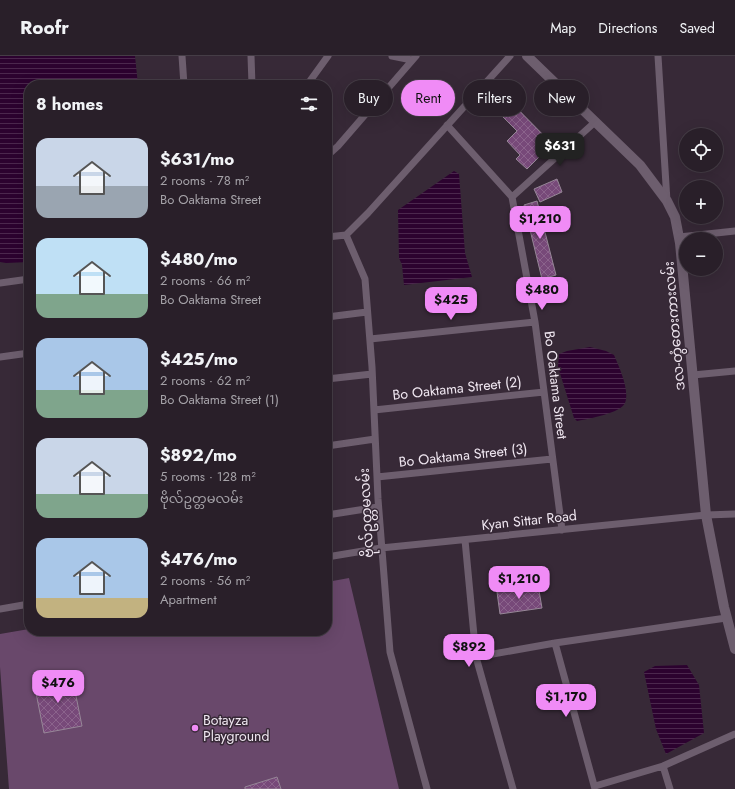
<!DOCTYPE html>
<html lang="en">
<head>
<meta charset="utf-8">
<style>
	body { margin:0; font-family:Jost,"Noto Sans Myanmar",sans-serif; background:#312731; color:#f1f3f6; height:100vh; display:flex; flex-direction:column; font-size:15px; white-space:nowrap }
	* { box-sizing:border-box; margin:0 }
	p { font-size:13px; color:#a5a2a8 }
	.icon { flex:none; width:22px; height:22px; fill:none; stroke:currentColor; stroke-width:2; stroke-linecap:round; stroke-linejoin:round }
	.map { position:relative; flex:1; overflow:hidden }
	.side { position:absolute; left:24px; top:24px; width:308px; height:556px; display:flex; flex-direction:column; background:#291f29; border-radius:16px; box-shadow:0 4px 16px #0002,0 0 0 1px #453d46 }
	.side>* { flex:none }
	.hud { position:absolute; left:344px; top:24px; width:331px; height:36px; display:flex; gap:8px }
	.tools { position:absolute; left:679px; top:72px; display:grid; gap:8px }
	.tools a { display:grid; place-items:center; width:44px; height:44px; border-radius:50%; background:#291f29; box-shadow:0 4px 16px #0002,0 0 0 1px #453d46; font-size:20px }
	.price { position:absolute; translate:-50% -34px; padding:0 9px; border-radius:8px; background:#f08bf6; color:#111; font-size:13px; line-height:26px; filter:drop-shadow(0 1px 2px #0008) }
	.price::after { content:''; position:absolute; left:50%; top:24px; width:12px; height:9px; margin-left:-6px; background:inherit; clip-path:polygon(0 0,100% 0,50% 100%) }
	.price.current { background:#222; color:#fff }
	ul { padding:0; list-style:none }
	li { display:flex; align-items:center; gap:12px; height:100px; padding:0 12px }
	li span { display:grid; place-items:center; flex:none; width:112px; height:80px; border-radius:12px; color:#555 }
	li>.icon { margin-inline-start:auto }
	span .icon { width:48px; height:48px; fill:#fffc; stroke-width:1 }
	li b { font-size:17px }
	h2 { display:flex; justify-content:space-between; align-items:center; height:48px; padding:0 12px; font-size:17px }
	.chip { padding:0 14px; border-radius:18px; background:#291f29; box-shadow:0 4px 16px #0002,0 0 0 1px #453d46; font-size:14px; line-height:36px }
	.chip.current { background:#f08bf6; color:#111 }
	header { display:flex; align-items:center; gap:24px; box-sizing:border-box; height:56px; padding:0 20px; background:#291f29; border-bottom:1px solid #453d46 }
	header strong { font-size:19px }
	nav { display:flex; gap:22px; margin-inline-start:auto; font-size:14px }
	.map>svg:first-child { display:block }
	.park { fill:#69486b }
	.water { fill:url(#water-rules) }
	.building { fill:url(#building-cross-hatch); stroke:#968697 }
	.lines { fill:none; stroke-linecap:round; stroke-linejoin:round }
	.street { stroke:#6d5e6e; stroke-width:7 }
	.secondary { stroke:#6d5e6e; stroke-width:10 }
	.poi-dot { fill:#f08bf6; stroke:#372937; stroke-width:1.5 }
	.labels { text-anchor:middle; stroke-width:3; stroke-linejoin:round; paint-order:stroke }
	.street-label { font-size:14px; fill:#efe6f0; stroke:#372937 }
	.poi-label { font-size:14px; fill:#efe6f0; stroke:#372937; text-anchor:start }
</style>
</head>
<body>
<header>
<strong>Roofr</strong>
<nav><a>Map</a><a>Directions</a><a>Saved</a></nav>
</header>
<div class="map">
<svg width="735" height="733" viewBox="0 0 735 733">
	<defs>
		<pattern id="water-rules" width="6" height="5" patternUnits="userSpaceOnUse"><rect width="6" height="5" fill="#2c022f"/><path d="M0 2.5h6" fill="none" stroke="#4b274d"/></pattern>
		<pattern id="building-cross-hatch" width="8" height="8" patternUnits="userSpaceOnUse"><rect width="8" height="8" fill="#774979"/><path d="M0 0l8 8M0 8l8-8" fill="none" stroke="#8b638c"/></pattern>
	</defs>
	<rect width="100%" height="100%" fill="#372937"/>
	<path class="park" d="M349 522 399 733H9L0 611V578L29 573V575H327V526Z"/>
	<path class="water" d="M0 0H135L138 29H29V206L6 207 0 206Z
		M454 115 459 118 465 197 472 221 404 229 402 209 399 202 398 154Z
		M590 291 606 295 614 299C619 311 630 334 625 347 621 357 588 363 577 365L574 362 558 311 559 298 567 295Z
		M687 609 699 629 704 677 666 698 656 673 644 616 655 610Z"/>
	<path class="building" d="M500 35 556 92 545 102 541 99 527 113 516 103 520 99 507 85 517 75 489 47Z
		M557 123 562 136 540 146 534 133Z
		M537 145 556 219 542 223 524 149Z
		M538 529 542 552 500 558 497 536Z
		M72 620 82 670 44 677 34 627Z
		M277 721 281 733H245V731Z"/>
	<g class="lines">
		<path class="street" d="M182 0 184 29
			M251 0 252 29
			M392 0 412 4
			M658 0 667 145
			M307 29 328 0
			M447 69 512 141 535 266 562 474
			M327 100 338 90 416 0
			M512 141 595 66
			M346 179 365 223 372 311 378 443 390 596 427 733
			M327 181 346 179 368 157 510 0
			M679 181 735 175
			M0 227 29 223
			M327 261 367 256
			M370 283 535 266
			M0 301 29 297
			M693 319 735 315
			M327 323 372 318
			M374 354 544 336
			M327 390 375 383
			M377 421 552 403
			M327 459 378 451
			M465 484 476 601 513 733
			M327 501 381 492 706 459 735 458
			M0 553 29 548
			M555 587 595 733
			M476 601 555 587 726 562
			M663 710 670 733
			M595 730 663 710 735 678"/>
		<path class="secondary" d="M527 0 640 109 667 145 675 161 680 187 706 459 724 551 735 593"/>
	</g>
	<circle class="poi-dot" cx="195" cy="672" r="4"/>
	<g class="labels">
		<g class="street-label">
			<text transform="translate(674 270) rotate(-95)" y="5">ဒလ-တွံတေးကားလမ်း</text>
			<text transform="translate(556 329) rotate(83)" y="5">Bo Oaktama Street</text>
			<text transform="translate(457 332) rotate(-6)" y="5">Bo Oaktama Street (2)</text>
			<text transform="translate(463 399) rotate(-6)" y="5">Bo Oaktama Street (3)</text>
			<text transform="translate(366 457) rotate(-93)" y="5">ဗိုလ်ဥတ္တမလမ်း</text>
			<text transform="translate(529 464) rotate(-6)" y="5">Kyan Sittar Road</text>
		</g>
		<g class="poi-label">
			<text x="203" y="669">Botayza<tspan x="203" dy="16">Playground</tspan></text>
		</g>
	</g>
</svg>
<div class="tools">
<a><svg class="icon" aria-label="locate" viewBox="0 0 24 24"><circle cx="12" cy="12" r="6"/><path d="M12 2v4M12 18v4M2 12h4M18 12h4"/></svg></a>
<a>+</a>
<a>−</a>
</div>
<b class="price current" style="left:560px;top:111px">$631</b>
<b class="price" style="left:540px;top:184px">$1,210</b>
<b class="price" style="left:542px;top:255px">$480</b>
<b class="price" style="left:451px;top:265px">$425</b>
<b class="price" style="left:519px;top:544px">$1,210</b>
<b class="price" style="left:469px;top:612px">$892</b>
<b class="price" style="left:58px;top:648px">$476</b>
<b class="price" style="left:566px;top:662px">$1,170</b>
<div class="hud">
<a class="chip">Buy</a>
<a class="chip current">Rent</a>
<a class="chip">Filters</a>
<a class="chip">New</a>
</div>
<section class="side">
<h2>8 homes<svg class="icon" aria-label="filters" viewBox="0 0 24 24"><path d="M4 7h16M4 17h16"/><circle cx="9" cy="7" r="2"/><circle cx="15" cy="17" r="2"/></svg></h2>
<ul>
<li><span style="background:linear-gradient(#c9d6e8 60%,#9aa5b1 0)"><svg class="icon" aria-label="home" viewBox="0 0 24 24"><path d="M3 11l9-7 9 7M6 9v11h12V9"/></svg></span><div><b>$631/mo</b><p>2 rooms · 78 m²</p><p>Bo Oaktama Street</p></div></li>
<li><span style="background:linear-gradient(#bfe0f5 70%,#7fa58c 0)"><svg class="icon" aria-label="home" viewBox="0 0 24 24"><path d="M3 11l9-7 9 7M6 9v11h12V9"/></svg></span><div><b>$480/mo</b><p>2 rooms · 66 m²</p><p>Bo Oaktama Street</p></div></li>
<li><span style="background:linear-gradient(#a9c7e8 65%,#7fa58c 0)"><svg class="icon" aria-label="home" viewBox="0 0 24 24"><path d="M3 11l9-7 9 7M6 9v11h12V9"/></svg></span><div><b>$425/mo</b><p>2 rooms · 62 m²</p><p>Bo Oaktama Street (1)</p></div></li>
<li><span style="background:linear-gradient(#c9d6e8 70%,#7fa58c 0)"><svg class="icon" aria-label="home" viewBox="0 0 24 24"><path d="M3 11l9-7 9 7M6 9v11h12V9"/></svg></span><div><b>$892/mo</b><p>5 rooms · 128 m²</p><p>ဗိုလ်ဥတ္တမလမ်း</p></div></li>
<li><span style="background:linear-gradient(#a9c7e8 75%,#c2b280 0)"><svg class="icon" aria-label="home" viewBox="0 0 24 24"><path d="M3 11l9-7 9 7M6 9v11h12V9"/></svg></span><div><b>$476/mo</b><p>2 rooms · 56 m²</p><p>Apartment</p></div></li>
</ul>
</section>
</div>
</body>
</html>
